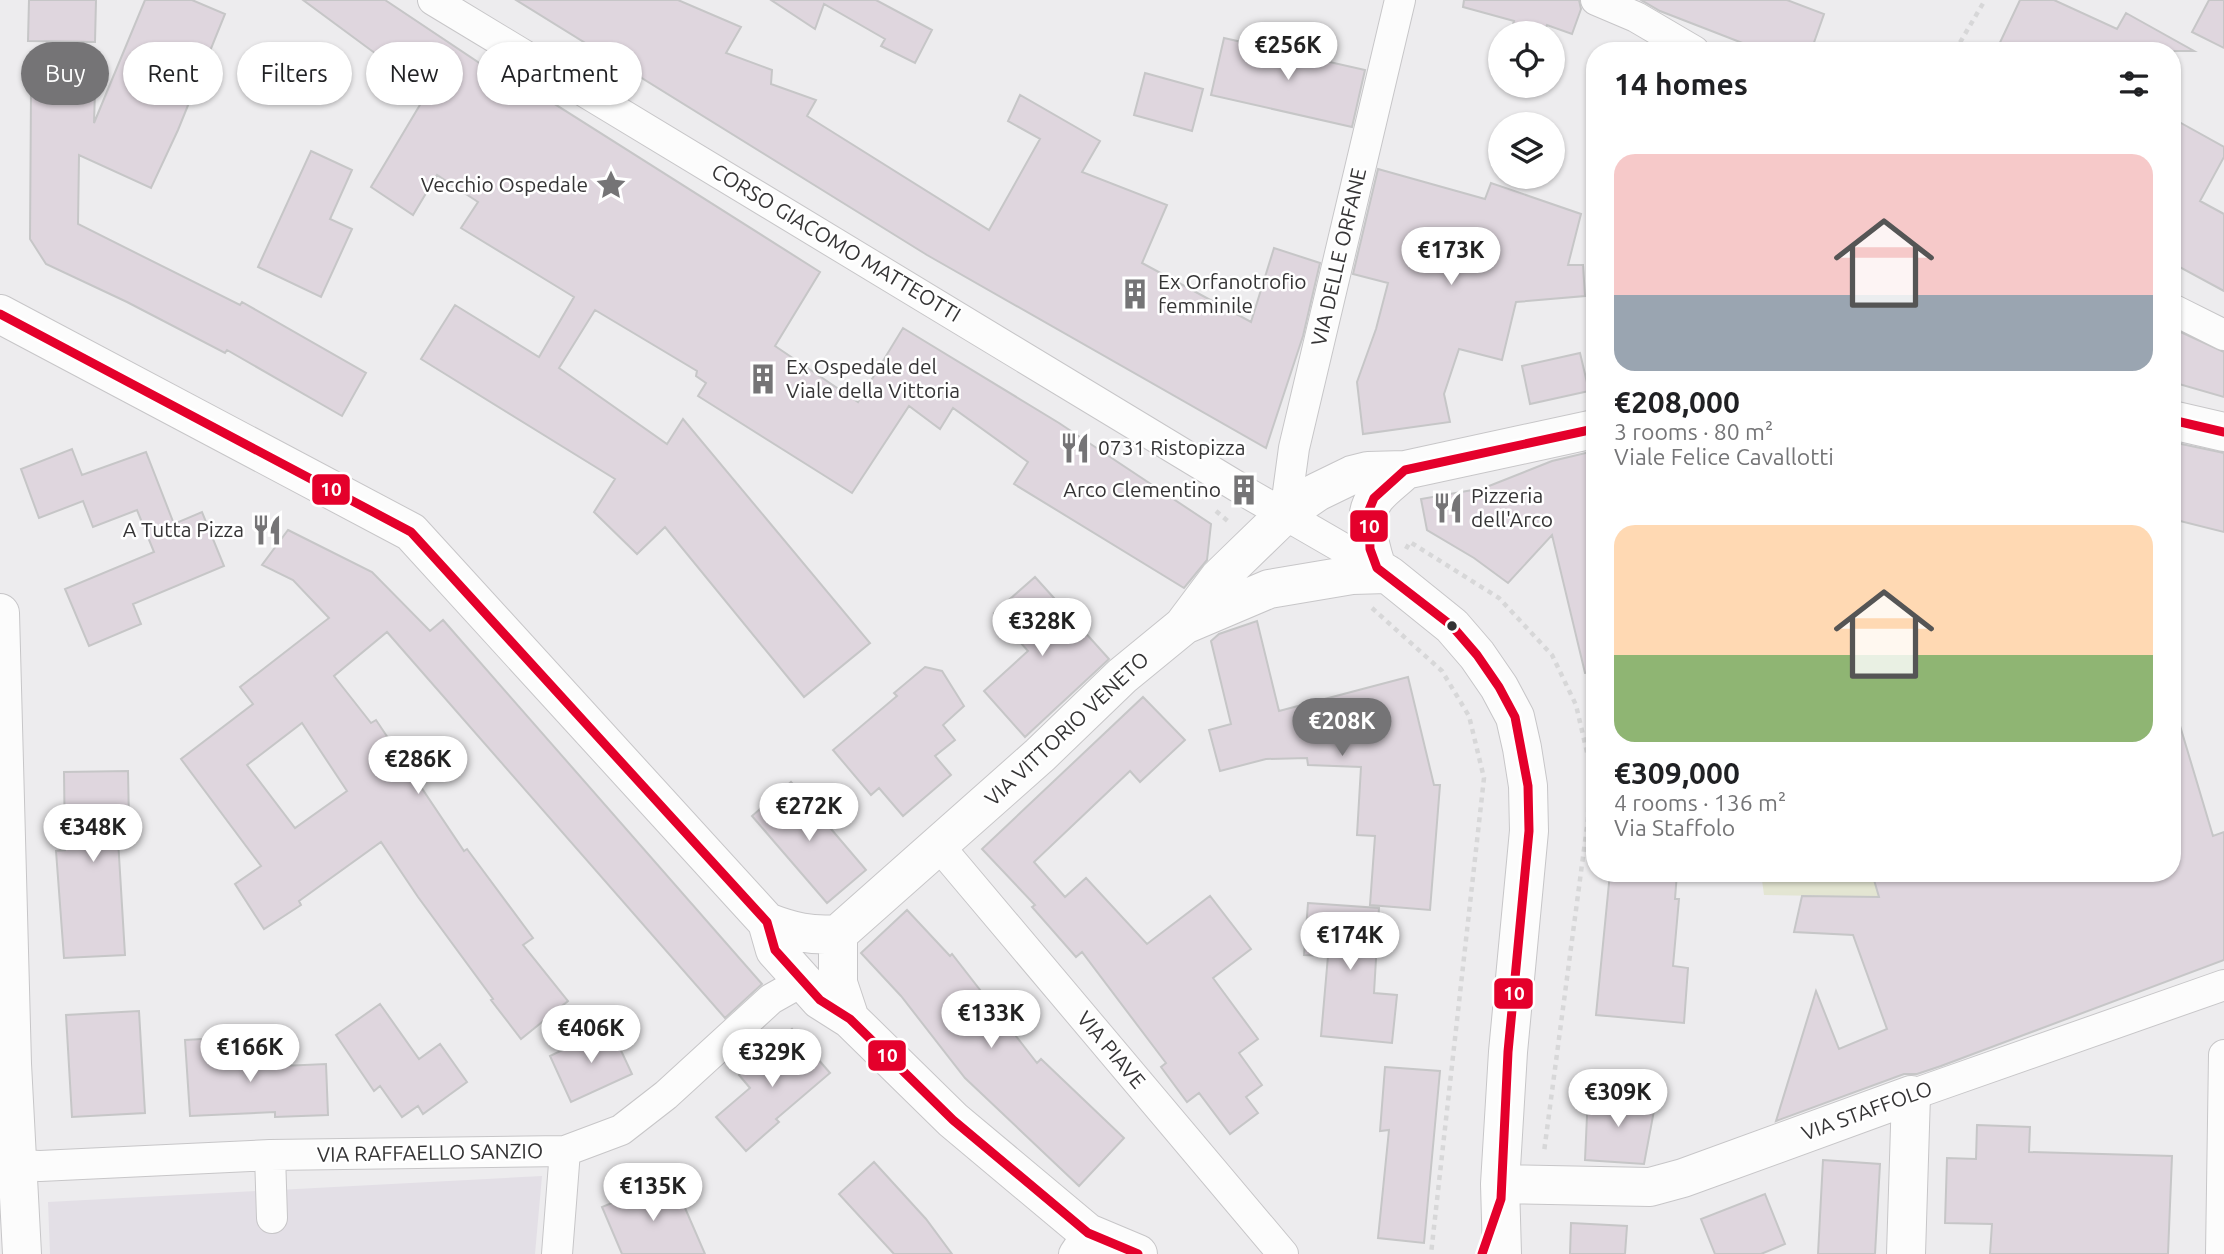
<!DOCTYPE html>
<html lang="en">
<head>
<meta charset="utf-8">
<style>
	body { margin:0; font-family:Ubuntu,sans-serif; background:#f2f2f2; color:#202124; height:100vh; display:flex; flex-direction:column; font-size:26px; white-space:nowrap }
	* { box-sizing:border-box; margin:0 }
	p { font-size:23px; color:#757577 }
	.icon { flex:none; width:38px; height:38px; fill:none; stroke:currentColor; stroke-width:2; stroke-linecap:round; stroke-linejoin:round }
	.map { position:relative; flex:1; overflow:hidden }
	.drawer { position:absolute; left:1586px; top:42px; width:595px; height:840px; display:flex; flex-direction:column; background:#fff; border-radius:28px; box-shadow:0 2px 5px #0004 }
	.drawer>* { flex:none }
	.hud { position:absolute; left:21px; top:42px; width:665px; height:63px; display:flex; gap:14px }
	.fabs { position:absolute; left:1488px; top:21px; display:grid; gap:14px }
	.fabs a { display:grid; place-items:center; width:77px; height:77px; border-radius:50%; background:#fff; box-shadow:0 2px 5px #0004; font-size:35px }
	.price { position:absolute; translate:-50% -60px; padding:0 16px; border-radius:24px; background:#fff; color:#222; font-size:23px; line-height:46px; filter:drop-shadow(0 2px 4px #0008) }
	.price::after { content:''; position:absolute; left:50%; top:42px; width:21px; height:16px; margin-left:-10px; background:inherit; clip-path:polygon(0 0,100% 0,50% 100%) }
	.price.selected { background:#757476; color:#fff }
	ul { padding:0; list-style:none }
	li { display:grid; align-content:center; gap:14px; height:371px; padding:0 28px }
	li span { display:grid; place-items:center; height:217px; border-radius:21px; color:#555 }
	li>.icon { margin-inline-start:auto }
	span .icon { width:126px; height:126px; fill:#fffc; stroke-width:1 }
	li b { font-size:30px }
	h2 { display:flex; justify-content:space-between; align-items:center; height:84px; padding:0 28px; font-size:30px }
	.tag { padding:0 24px; border-radius:32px; background:#fff; box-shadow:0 2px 5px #0004; font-size:24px; line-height:63px }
	.tag.selected { background:#757476; color:#fff }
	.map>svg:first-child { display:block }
	.built { fill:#e3dfe6 }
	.green { fill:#e3e5d2 }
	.building { fill:#dfd6de; stroke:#c6c6c7; stroke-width:2; fill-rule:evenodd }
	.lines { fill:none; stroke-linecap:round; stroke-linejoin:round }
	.street-casing { stroke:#c7c6c8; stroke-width:32 }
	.secondary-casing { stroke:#c7c6c8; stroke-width:40 }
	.path { stroke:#d7d7d8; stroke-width:4.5; stroke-dasharray:5 5; stroke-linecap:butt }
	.street { stroke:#fcfcfc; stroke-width:30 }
	.secondary { stroke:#fcfcfc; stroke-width:38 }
	.bus-1-casing { stroke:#fff; stroke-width:14 }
	.bus-1 { stroke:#e4002b; stroke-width:9 }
	.bus-dot { fill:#353435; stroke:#fff; stroke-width:2.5 }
	.labels { text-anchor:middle; stroke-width:5; stroke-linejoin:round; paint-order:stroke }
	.poi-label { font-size:21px; fill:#353435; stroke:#fff; text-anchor:start }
	.street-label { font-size:21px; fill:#353435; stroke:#fff }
	.line-badge { stroke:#fff; stroke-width:2.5 }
	.badge-label { font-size:19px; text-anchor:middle; font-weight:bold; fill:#fff }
</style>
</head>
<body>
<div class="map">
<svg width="2224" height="1254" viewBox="0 0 2224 1254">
	<rect width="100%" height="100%" fill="#edecee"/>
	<path class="built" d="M542 1176 535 1254H50L48 1202Z"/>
	<path class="green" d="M1761 873H1872L1879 897 1764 895Z"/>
	<path class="building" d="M29 0H96L95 42 28 41Z
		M145 0H192L225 14 178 130 151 188 79 155 78 224 240 305 242 302 366 373 342 416 227 350 225 353 127 302 46 264 30 239 31 92 95 91 94 123Z
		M303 0H385L490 70 493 65 820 272 775 346 858 402 903 328 1059 423 1211 524 1207 560 1184 588 1014 484 1028 462 953 408 940 429 909 406 852 493 698 396 706 383 696 376 697 371 595 310 559 368 667 444 683 419 870 643 804 697 665 527 637 554 594 512 615 479 421 359 455 305 539 357 574 297 461 228 478 202 437 175 413 215 371 187 430 88 372 51Z
		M516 0H678L741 27 726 53 772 70 771 84 816 100 807 116 989 230 1040 139 1008 121 1020 95 1100 141 1082 172 1167 205 1142 263 1251 322 1274 248 1320 263 1303 336 1266 448 927 255Z
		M771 0H876L932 30 915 63 881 46 885 39 824 4 815 29Z
		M1464 0H1579L1581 9 1572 34 1547 25 1544 33H1537L1513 24 1514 21 1463 7Z
		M1641 0H1787L1824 14 1811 51H1763L1660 11Z
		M2020 0H2054L2117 29 2126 13 2194 51H1996Z
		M2209 0H2224V48L2192 32Z
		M1224 38 1365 70 1352 127 1211 95Z
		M1145 73 1203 89 1192 131 1134 115Z
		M2172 118 2224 147V157L2200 201 2224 214V291L2172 263Z
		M311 151 352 170 330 219 352 229 321 297 258 267Z
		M1378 169 1485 199 1491 183 1581 214 1568 265H1583L1585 296 1516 302 1502 360 1459 349 1444 394 1450 422 1363 434 1357 382 1376 329 1388 283 1353 274Z
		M2172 328 2224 352V397L2172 382Z
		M1580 353 1589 391 1530 404 1522 366Z
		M2172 442 2224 453V532L2172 519Z
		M72 449 82 475 146 452 174 524 202 512 224 566 133 604 141 624 89 646 65 589 154 552 137 510 93 527 83 501 39 518 21 469Z
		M1594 451V672L1585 673 1552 535 1508 583 1474 558 1427 530 1421 499 1484 488 1552 461Z
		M288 530 372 572 430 631 443 620 762 984 725 1018 387 632 334 676 371 723 376 720 464 851 467 849 533 938 523 945 568 1001 521 1039 491 1000 493 999 418 897 381 842 299 901 301 905 264 929 235 884 261 866 181 759 253 704 240 687 329 618 293 580 262 565ZM302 723 347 791 295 828 247 765Z
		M1035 577 1109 659 1025 737 984 691 1028 651 994 613Z
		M1257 621 1279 711 1408 677 1434 785H1440L1430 910 1370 905 1375 836 1357 835 1361 767 1308 765 1307 758 1266 759 1220 771 1209 730 1231 724 1211 641 1219 634Z
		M925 667 942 671 964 706 943 725 955 740 935 756 951 775 903 816 879 788 871 795 833 750 897 696 894 693Z
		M1143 697 1185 740 1140 782 1130 771 1034 862 1065 897 1086 878 1147 944 1210 896 1251 949 1213 978 1258 1039 1239 1053 1262 1085 1246 1097 1258 1113 1230 1134 1199 1093 1187 1102 1161 1067 1166 1063 1082 952 1076 957 1032 907 1035 905 982 849Z
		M2172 719H2178L2213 836 2224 832V960L1941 1066 1917 1074H1904L1776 1121 1816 991 1839 1049 1887 1029 1853 935 1794 932 1802 896 1879 897 1872 873H2172Z
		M128 771 129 823H117L125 955 64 958 56 851 65 850 64 772Z
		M791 782 866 870 827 903 752 816Z
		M1610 873H1677L1675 899H1679L1673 966 1688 968 1684 1023 1596 1015Z
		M1308 903 1379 908 1374 993 1397 995 1392 1043 1321 1036 1328 956 1304 955Z
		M907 910 950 956 952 954 1037 1063 1041 1059 1124 1138 1079 1186 965 1078 901 996 861 953Z
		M380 1004 419 1059 440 1044 467 1082 423 1114 418 1106 402 1117 380 1086 374 1091 336 1035Z
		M139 1011 145 1113 72 1117 66 1015Z
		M610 1027 632 1074 571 1102 550 1056Z
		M792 1029 830 1073 776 1119 779 1122 746 1151 716 1117 750 1088 739 1075Z
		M238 1037 240 1068 326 1064 328 1115 275 1117V1112L190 1116 185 1040Z
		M1385 1067 1440 1071 1424 1243 1378 1238 1389 1130 1380 1131Z
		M1588 1094 1656 1100 1644 1164 1585 1160Z
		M1977 1125 2030 1127 2029 1152 2172 1156 2168 1254H1990L1992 1224 1945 1223 1947 1158 1976 1159Z
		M1823 1160 1880 1164 1875 1254H1818Z
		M874 1162 926 1219 952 1254H894L839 1194Z
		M672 1178 705 1254H622L602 1207Z
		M1765 1194 1785 1244 1761 1254H1715L1701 1219Z
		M1571 1223 1627 1226 1625 1254H1570Z"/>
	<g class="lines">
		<g class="street-casing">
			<path id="street" d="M433 0 1238 487
				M1596 0 1636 17 1694 51
				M2172 309 2224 335
				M1249 494 1377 568
				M1285 514 1294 448 1400 0
				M939 846 1283 1254
				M1911 1095 2224 985
				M270 1155 272 1218
				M0 1164 40 1166 270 1155 565 1151 621 1130 666 1095 771 999 803 981
				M557 1254 565 1151
				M1074 1254 1088 1233
				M2221 1254 2224 1055"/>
		</g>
		<g class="secondary-casing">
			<path id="secondary" d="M0 314 411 532 767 922 775 950 820 1000 850 1019 953 1120 1088 1233 1138 1254
				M2172 420 2224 432
				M1405 470C1396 479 1384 487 1376 497 1361 516 1370 548 1377 568L1390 576 1452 626 1477 655 1499 687 1515 717 1522 748 1528 786 1529 831 1508 1052 1500 1184 1502 1254
				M0 613 12 1064 22 1254
				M1184 625 1269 589 1352 575 1387 574
				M767 922C793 932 810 936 838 934L1040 755 1122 676 1183 626 1219 578 1285 514 1317 492 1352 475 1368 471 1405 470 1594 429
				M838 934V983L850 1019
				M1500 1184 1650 1187 1683 1178 1911 1095 1906 1254"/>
		</g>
		<path class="path" d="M1955 51 1985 0
			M1216 511 1230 523
			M1406 549 1410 542 1499 598 1552 655 1576 705 1589 761 1588 819 1544 1152
			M1372 608 1442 671 1469 716 1484 778 1431 1254"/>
		<use href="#street" class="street"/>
		<use href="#secondary" class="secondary"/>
		<g class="bus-1-casing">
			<path id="bus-1" d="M0 314 411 532 767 922 775 950 820 1000 850 1019 953 1120 1088 1233 1138 1254
				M2172 420 2224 432
				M1482 1254 1501 1199 1508 1052 1529 831 1528 786 1515 717 1499 687 1477 655 1452 626 1377 568 1370 549 1369 510 1374 498 1405 470 1594 429"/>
		</g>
		<use href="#bus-1" class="bus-1"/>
	</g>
	<defs>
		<g id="sight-bare" transform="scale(2.415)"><path d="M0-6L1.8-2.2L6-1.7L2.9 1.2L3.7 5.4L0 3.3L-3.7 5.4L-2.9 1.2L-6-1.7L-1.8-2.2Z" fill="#757476" stroke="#fff" stroke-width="2.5" paint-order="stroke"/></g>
		<g id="building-bare" transform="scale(2.415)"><path d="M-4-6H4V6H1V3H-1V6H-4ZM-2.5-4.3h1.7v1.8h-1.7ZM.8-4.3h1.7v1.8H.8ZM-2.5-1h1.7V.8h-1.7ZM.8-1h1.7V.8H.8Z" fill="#757476" stroke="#fff" stroke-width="2.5" paint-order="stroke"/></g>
		<g id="restaurant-bare" transform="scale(2.415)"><path d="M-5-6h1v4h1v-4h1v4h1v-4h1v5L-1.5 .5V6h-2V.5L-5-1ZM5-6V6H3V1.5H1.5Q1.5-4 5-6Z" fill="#757476" stroke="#fff" stroke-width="2.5" paint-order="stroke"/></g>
	</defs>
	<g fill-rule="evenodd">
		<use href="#sight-bare" x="611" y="185"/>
		<use href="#building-bare" x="1135" y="294"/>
		<use href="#building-bare" x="763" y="379"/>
		<use href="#restaurant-bare" x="1075" y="448"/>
		<use href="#building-bare" x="1244" y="490"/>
		<use href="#restaurant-bare" x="1448" y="508"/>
		<use href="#restaurant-bare" x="267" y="530"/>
	</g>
	<circle class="bus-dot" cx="1452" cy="626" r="6"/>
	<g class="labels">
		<g class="poi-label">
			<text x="588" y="192" text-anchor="end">Vecchio Ospedale</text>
			<text x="1158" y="289">Ex Orfanotrofio<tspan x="1158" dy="24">femminile</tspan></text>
			<text x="786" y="374">Ex Ospedale del<tspan x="786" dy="24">Viale della Vittoria</tspan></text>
			<text x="1098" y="455">0731 Ristopizza</text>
			<text x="1221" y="497" text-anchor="end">Arco Clementino</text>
			<text x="1471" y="503">Pizzeria<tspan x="1471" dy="24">dell'Arco</tspan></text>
			<text x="244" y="537" text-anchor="end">A Tutta Pizza</text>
		</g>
		<g class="street-label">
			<text transform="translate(836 243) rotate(31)" y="7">CORSO GIACOMO MATTEOTTI</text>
			<text transform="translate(1339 257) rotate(-77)" y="7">VIA DELLE ORFANE</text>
			<text transform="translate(1067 729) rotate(-43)" y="7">VIA VITTORIO VENETO</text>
			<text transform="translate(1111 1050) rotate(50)" y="7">VIA PIAVE</text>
			<text transform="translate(1867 1111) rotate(-20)" y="7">VIA STAFFOLO</text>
			<text transform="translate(430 1153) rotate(-1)" y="7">VIA RAFFAELLO SANZIO</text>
		</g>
	</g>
	<g class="line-badge">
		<rect x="311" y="473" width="40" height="33" rx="7" fill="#e4002b"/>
		<rect x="1349" y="509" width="40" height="34" rx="7" fill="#e4002b"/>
		<rect x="1493" y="977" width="41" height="33" rx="7" fill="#e4002b"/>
		<rect x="867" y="1039" width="40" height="33" rx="7" fill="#e4002b"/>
	</g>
	<g class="badge-label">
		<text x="331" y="496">10</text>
		<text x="1369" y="533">10</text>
		<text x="1514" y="1000">10</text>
		<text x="887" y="1062">10</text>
	</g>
</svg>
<div class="fabs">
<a><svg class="icon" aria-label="locate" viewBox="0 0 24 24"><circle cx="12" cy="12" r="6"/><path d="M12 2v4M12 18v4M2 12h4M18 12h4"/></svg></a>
<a><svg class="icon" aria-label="layers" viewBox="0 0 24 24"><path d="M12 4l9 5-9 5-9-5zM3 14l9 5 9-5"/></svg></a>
</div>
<b class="price" style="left:1288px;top:82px">€256K</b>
<b class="price" style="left:1451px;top:287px">€173K</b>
<b class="price" style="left:1042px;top:658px">€328K</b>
<b class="price selected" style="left:1342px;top:758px">€208K</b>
<b class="price" style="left:418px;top:796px">€286K</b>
<b class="price" style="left:809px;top:843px">€272K</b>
<b class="price" style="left:93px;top:864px">€348K</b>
<b class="price" style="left:1350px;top:972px">€174K</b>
<b class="price" style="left:991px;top:1050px">€133K</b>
<b class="price" style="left:591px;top:1065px">€406K</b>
<b class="price" style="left:250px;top:1084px">€166K</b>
<b class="price" style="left:772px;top:1089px">€329K</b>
<b class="price" style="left:1618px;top:1129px">€309K</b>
<b class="price" style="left:653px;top:1223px">€135K</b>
<div class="hud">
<a class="tag selected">Buy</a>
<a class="tag">Rent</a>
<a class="tag">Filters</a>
<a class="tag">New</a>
<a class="tag">Apartment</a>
</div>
<section class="drawer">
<h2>14 homes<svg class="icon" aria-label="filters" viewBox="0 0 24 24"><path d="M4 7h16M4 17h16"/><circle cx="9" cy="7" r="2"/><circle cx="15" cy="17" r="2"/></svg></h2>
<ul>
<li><span style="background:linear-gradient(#f6c9c9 65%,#9aa5b1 0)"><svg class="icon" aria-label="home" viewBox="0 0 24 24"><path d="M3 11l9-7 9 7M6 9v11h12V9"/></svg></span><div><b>€208,000</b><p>3 rooms · 80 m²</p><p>Viale Felice Cavallotti</p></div></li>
<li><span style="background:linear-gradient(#ffd9b3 60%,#8fb573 0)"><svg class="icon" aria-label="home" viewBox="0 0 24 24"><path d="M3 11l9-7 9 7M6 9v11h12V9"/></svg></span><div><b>€309,000</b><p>4 rooms · 136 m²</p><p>Via Staffolo</p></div></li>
</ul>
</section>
</div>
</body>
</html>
